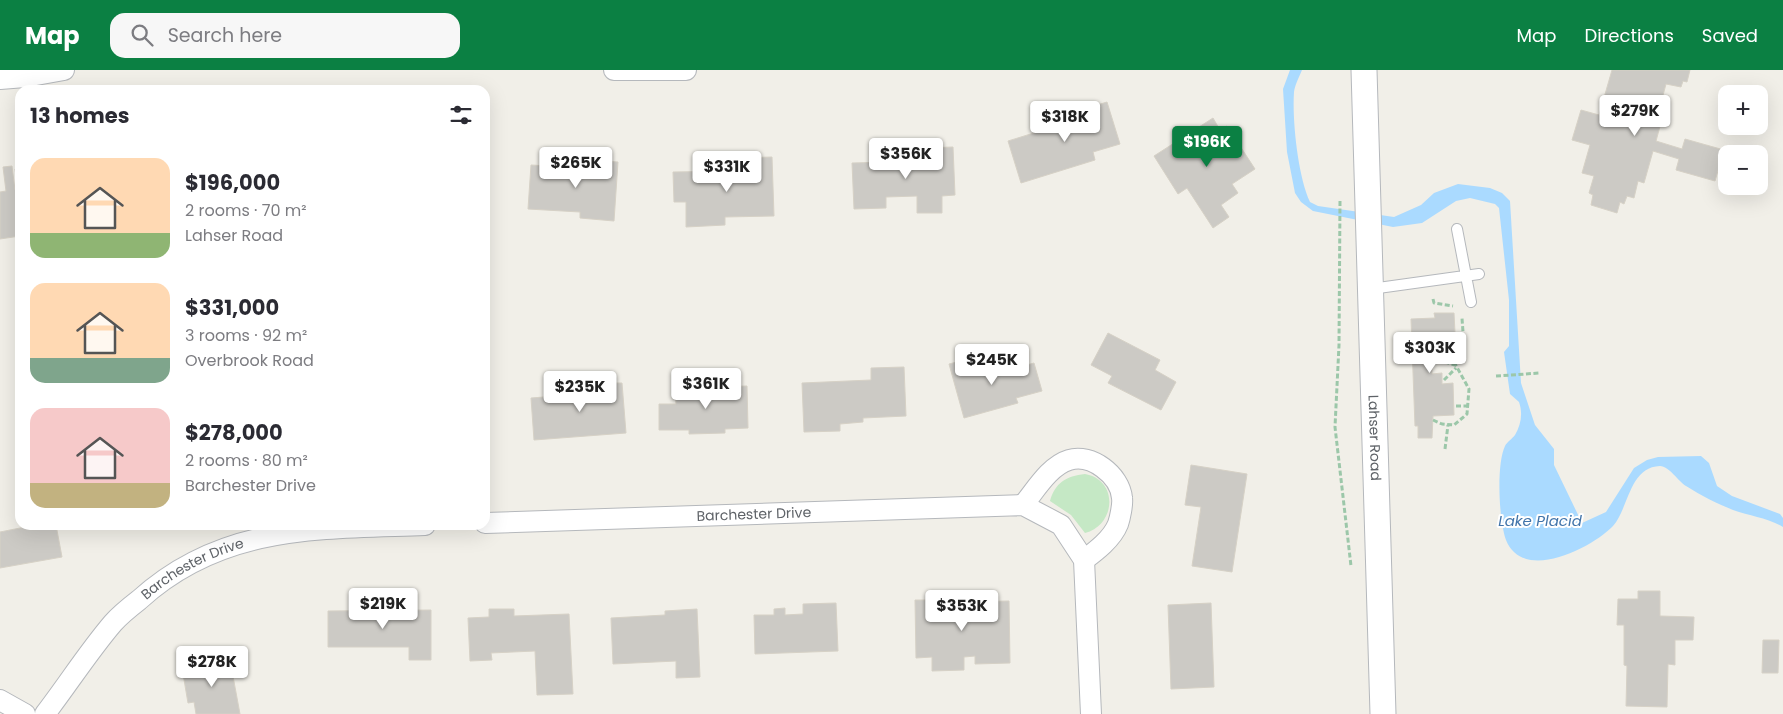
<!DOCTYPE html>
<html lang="en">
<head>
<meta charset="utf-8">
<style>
	body { margin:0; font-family:Poppins,sans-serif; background:#f7f7f7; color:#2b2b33; height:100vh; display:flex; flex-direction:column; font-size:19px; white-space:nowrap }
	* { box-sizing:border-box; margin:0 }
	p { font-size:16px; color:#7c7c81 }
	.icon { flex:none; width:28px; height:28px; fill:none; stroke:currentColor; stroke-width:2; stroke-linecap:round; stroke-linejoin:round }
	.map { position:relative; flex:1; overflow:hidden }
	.sheet { position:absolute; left:15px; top:15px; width:475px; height:445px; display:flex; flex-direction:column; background:#fff; border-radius:15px; box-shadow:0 5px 20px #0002 }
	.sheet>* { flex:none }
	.controls { position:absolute; left:1718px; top:15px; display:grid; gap:10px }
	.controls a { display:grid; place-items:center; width:50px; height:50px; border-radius:10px; background:#fff; box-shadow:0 5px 20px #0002; font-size:25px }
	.price { position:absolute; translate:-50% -42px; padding:0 11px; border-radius:5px; background:#fff; color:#222; font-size:16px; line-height:32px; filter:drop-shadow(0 1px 2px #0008) }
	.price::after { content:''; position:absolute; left:50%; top:30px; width:15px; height:11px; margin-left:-8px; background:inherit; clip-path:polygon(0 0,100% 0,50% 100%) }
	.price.selected { background:#0b8043; color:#fff }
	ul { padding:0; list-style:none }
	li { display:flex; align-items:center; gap:15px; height:125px; padding:0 15px }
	li span { display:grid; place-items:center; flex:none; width:140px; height:100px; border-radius:15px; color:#555 }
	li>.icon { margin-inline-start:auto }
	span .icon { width:60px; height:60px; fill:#fffc; stroke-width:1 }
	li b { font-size:21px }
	h2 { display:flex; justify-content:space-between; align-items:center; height:60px; padding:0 15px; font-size:21px }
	header { display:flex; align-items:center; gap:30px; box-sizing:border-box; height:70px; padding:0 25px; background:#0b8043; color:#fff }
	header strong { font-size:24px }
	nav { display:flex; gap:28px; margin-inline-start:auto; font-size:18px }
	.search { width:350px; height:45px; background:#f7f7f7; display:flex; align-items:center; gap:12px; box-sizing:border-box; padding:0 18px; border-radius:15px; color:#7c7c81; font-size:19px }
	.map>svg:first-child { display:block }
	.green { fill:#c5e8c5 }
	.water { fill:#aadaff }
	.building { fill:#cccac5; stroke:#d6d1c6 }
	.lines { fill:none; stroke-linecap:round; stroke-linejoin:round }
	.service-casing { stroke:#b5b8bc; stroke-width:12 }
	.minor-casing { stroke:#b5b8bc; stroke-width:22 }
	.tertiary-casing { stroke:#b5b8bc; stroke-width:27 }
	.path { stroke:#9cc7a9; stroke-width:3; stroke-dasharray:5 2.5; stroke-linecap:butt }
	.service { stroke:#fff; stroke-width:10 }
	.minor { stroke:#fff; stroke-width:20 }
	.tertiary { stroke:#fff; stroke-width:25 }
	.labels { text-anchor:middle; stroke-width:4; stroke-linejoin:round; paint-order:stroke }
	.street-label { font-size:14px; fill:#5f6368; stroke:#fff }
	.water-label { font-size:15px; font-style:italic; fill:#4174aa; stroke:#fff }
</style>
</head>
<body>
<header>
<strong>Map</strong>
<div class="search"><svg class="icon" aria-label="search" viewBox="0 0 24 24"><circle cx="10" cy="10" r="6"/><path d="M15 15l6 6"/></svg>Search here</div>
<nav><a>Map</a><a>Directions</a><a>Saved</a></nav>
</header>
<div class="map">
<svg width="1783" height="644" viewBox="0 0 1783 644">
	<rect width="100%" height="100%" fill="#f1efe8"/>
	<path class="green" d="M1085 404C1119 410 1116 455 1085 463L1071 445 1050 431C1055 413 1066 406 1085 404Z"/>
	<path class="water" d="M1290 0H1302C1299 7 1295 15 1294 22 1292 50 1298 106 1310 132L1318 136 1394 147 1421 135 1434 123 1458 114 1490 118 1502 123 1510 131 1521 313 1535 355 1554 379V395L1582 453 1606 442 1634 398 1647 390 1658 387 1701 386 1709 393 1717 416 1732 426 1780 444 1783 448V457C1768 448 1750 446 1733 440 1718 434 1700 425 1686 416 1678 411 1669 396 1660 396 1629 397 1629 438 1613 456 1592 478 1523 513 1506 470 1499 451 1496 395 1505 376 1507 372 1512 369 1515 365 1521 355 1523 343 1519 332L1510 324 1504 282 1509 276V230L1499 138 1495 134 1470 128 1456 131 1422 153 1393 157 1313 141 1301 132 1295 123 1287 82 1283 19Z"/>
	<path class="building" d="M1612 0H1690L1687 12 1683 11 1681 17 1666 14 1657 48 1662 49 1656 71 1682 79 1685 69 1724 80 1715 111 1676 100 1679 89 1653 81 1644 113 1638 111 1634 128 1627 126 1624 134 1620 132 1617 143 1591 135 1593 125 1589 123 1594 106 1582 103 1590 75 1572 70 1581 40 1599 45Z
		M1107 32 1120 74 1093 82 1095 90 1021 113 1008 71 1063 54 1061 46Z
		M1213 48 1220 60 1227 56 1255 99 1232 114 1238 123 1221 135 1229 147 1213 158 1187 118 1178 124 1154 86Z
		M953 77 955 125 942 126V143H917V126L886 127V138L854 139 852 93 892 92V87H905V83H924V78Z
		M772 87 774 146 725 147V155L686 157V132H674L673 102 737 101V88Z
		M584 90 618 92 614 151 580 148V142L528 139 531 95 584 98Z
		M12 96 15 120H18L15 99H20V166L0 169V122L6 121 3 97Z
		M1434 243H1454L1455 263 1431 264 1432 304 1442 303V314L1453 313 1454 345 1433 346 1432 368H1418V356H1415L1411 249 1435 248Z
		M1108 263 1160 290 1155 300 1176 312 1161 340 1108 313 1112 306 1091 295Z
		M977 287 981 303 1007 295 1009 300 1034 293 1042 321 1016 328 1018 333 964 348 949 294Z
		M904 297 906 346 863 348V352L840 354V361L804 362 802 313 871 310V298Z
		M593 312 594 323 606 322 605 313H622L626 363 534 370 531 328 570 325 569 313Z
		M747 316 748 358 725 359V363L689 364V360H659V334H676L675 318Z
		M1191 395 1247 404 1232 502 1192 496 1201 437 1185 435Z
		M56 455 62 487 0 498V462L35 455Z
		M1638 521H1660V546L1694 547 1693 570H1675V595L1668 594 1667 637 1626 636 1627 596 1624 595V555H1617L1618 529H1638Z
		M936 524H958L959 532 1009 531 1010 593 975 594V586L964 587V600L932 601V587L916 588 915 530H936Z
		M836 533 838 581 755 584 754 545H774V539L785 538V545L803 544V534Z
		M1211 533 1214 617 1171 619 1168 535Z
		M489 539H514V546L569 544 573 624 537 625 535 581 491 583 492 590 470 591 468 548 489 547Z
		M697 539 700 607 676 608V591L613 594 611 548 665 545V541Z
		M431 540V590H409V577H328V541Z
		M1763 570H1779L1778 603H1762Z
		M230 590 240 644H196L194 632 188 633 182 598Z"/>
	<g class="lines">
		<g class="service-casing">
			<path id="service" d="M1457 159 1471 232
				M1371 219 1479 204"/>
		</g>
		<g class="minor-casing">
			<g id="minor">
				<path d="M614 0H686"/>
				<path d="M0 9 25 7 64 0"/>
				<path d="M1023 435C1035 421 1049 396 1069 390 1091 383 1120 405 1122 428 1123 434 1120 448 1118 454 1112 469 1096 481 1084 490"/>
				<path id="s1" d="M485 453 1023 435 1061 455 1084 490 1091 644"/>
				<path d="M0 630 25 644"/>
				<path id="s2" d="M45 644C68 614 89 581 113 553 121 544 130 537 139 530 222 454 320 459 425 455"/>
			</g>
		</g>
		<g class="tertiary-casing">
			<g id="tertiary">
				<path id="s3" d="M1364 0 1383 644"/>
			</g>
		</g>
		<path class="path" d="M1340 131 1339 275 1335 357 1351 496
			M1433 229 1434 233 1453 236
			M1423 285 1455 295
			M1496 306 1540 303
			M1444 310 1456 298
			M1456 336H1467
			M1433 350 1442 354 1454 355 1467 344 1469 319 1454 292V285L1463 262 1462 248
			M1445 379 1448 355"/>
		<use href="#service" class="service"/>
		<use href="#minor" class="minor"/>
		<use href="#tertiary" class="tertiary"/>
	</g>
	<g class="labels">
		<g class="street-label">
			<text dy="5" stroke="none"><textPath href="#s3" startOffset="368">Lahser Road</textPath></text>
			<text dy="5" stroke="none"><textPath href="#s1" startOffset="269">Barchester Drive</textPath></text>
			<text dy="5" stroke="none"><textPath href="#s2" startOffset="211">Barchester Drive</textPath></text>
		</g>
		<g class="water-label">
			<text x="1540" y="456">Lake Placid</text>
		</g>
	</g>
</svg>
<div class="controls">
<a>+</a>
<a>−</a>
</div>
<b class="price" style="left:1635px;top:67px">$279K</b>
<b class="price" style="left:1065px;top:73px">$318K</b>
<b class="price selected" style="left:1207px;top:98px">$196K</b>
<b class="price" style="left:906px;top:110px">$356K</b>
<b class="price" style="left:576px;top:119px">$265K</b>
<b class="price" style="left:727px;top:123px">$331K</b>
<b class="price" style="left:1430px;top:304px">$303K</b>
<b class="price" style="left:992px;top:316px">$245K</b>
<b class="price" style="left:706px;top:340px">$361K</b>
<b class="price" style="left:580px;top:343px">$235K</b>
<b class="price" style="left:383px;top:560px">$219K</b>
<b class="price" style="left:962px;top:562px">$353K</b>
<b class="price" style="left:212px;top:618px">$278K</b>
<section class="sheet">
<h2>13 homes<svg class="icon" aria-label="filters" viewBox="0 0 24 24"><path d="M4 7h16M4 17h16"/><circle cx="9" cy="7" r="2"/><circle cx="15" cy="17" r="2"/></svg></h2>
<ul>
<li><span style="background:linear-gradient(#ffd9b3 75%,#8fb573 0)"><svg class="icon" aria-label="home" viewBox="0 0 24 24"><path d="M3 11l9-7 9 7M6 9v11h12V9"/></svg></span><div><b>$196,000</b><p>2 rooms · 70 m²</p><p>Lahser Road</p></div></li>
<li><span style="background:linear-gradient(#ffd9b3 75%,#7fa58c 0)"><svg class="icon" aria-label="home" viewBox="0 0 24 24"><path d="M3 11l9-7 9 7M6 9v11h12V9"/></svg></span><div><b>$331,000</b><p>3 rooms · 92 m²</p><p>Overbrook Road</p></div></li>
<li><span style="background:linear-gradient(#f6c9c9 75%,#c2b280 0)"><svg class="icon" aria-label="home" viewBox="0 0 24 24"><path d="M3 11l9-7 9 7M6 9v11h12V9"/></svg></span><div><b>$278,000</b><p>2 rooms · 80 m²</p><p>Barchester Drive</p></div></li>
</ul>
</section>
</div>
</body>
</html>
